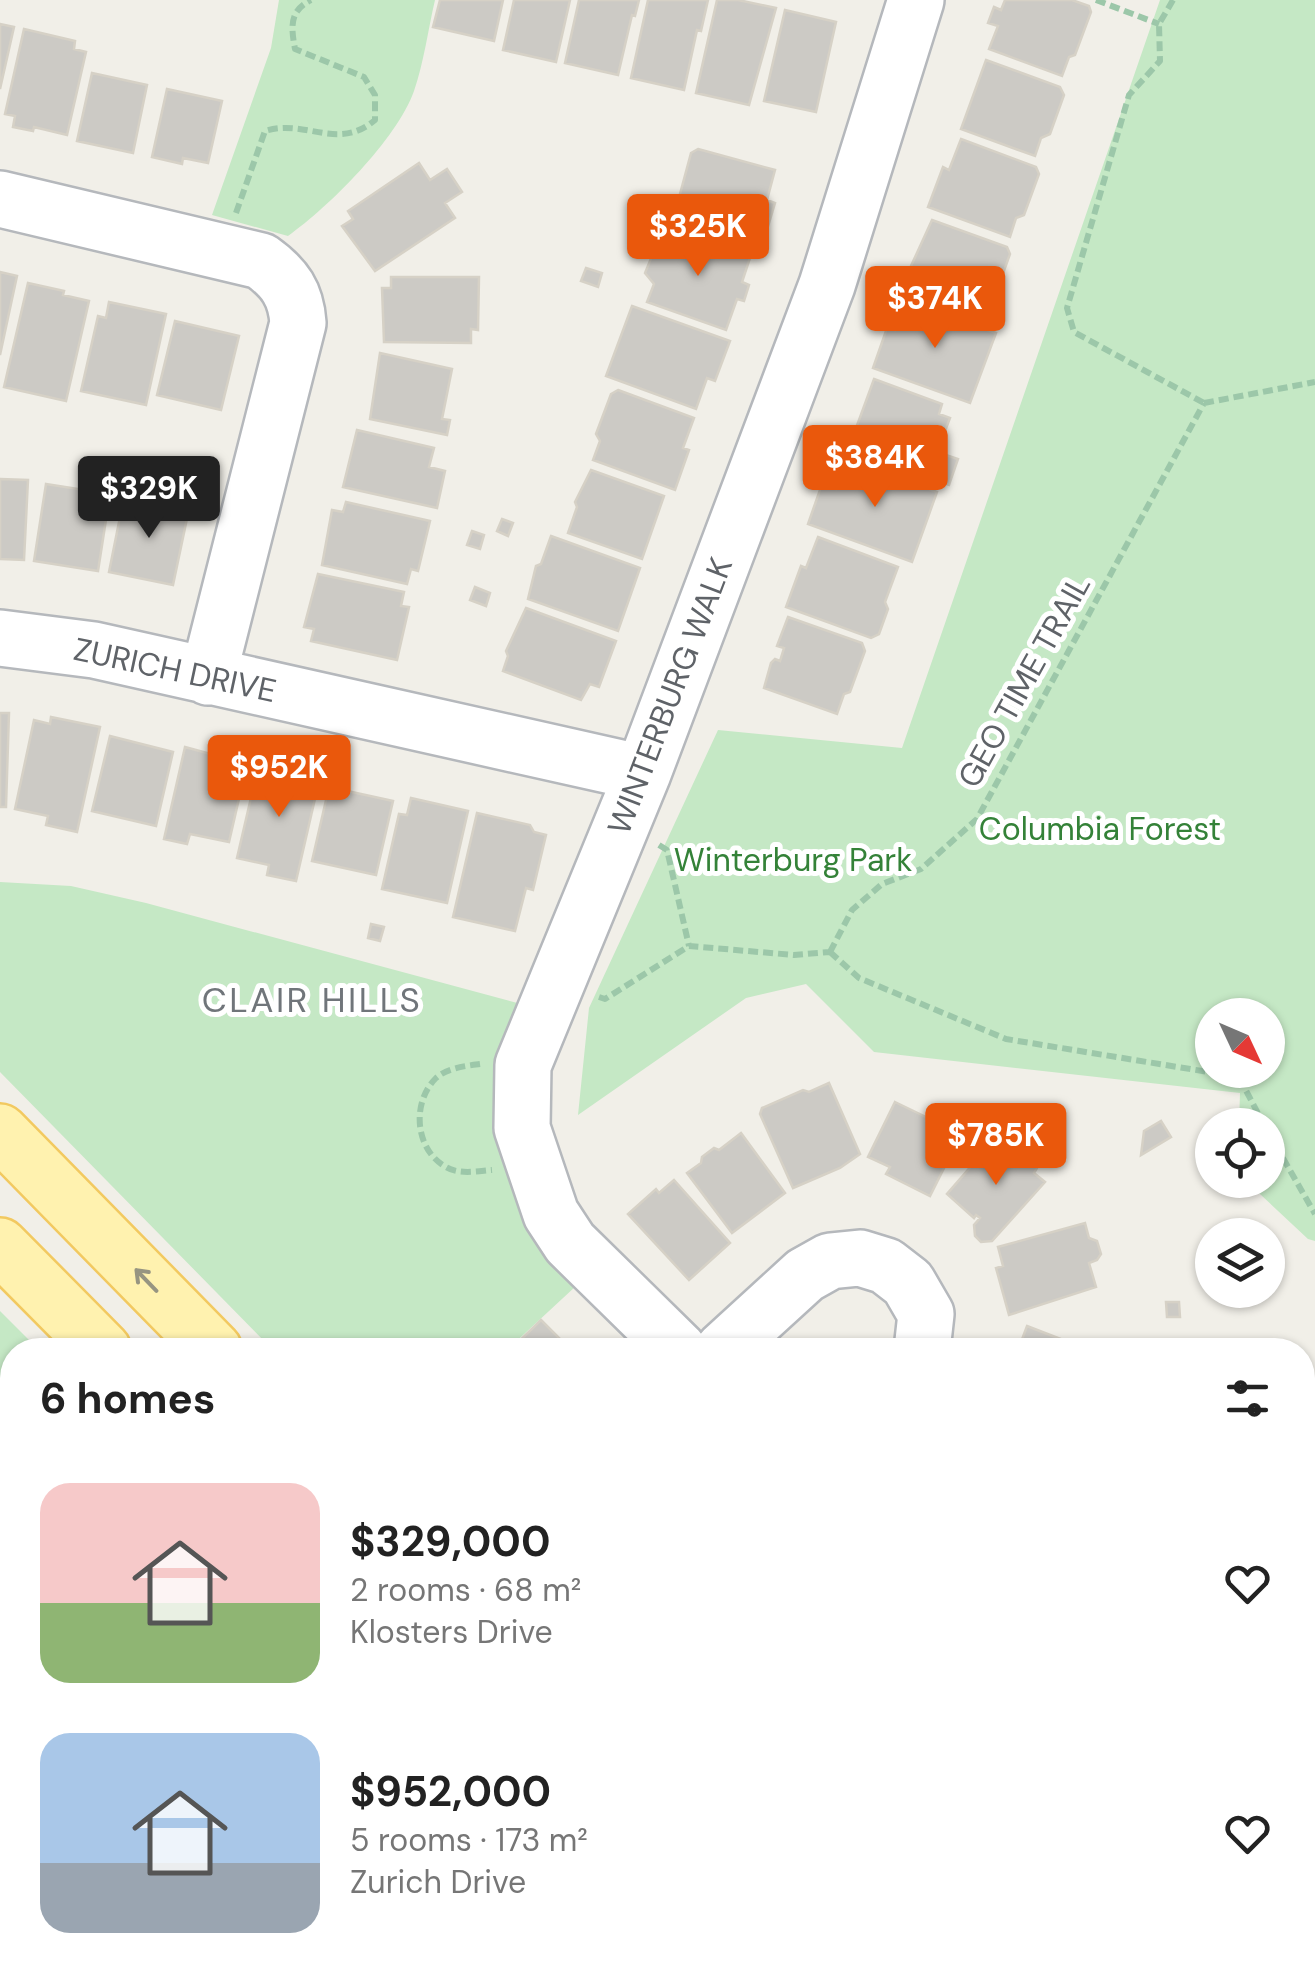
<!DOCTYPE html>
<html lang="en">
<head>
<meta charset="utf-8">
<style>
	body { margin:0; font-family:"DM Sans",sans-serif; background:#f6f6f6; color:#222; height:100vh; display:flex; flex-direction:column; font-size:38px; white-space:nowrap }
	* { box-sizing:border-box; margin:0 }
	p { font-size:32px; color:#767676 }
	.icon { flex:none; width:55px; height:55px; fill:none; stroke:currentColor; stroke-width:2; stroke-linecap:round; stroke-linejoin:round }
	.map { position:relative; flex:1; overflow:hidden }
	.sheet { position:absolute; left:0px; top:1338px; width:1315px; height:642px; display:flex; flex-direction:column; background:#fff; border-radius:40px 40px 0 0; box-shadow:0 2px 8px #0004 }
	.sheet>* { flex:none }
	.needle { width:65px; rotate:134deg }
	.fabs { position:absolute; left:1195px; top:998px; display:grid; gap:20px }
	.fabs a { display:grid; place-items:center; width:90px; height:90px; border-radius:50%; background:#fff; box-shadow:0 2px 8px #0004; font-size:50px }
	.price { position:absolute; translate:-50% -85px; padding:0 22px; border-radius:10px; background:#ea580c; color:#fff; font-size:32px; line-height:65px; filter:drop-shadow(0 2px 5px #0008) }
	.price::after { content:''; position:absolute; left:50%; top:60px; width:30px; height:22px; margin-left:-15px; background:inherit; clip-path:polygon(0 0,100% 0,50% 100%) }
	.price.active { background:#222; color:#fff }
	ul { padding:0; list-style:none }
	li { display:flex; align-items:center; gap:30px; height:250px; padding:0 40px }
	li span { display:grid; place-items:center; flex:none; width:280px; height:200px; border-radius:30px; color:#555 }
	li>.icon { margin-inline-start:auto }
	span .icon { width:120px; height:120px; fill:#fffc; stroke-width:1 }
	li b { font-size:42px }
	h2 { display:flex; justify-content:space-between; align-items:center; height:120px; padding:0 40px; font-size:42px }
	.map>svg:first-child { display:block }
	.green { fill:#c5e8c5; fill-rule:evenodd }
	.water { fill:#aadaff }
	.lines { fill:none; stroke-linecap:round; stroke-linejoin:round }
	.stream { stroke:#aadaff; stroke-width:11 }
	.building { fill:#cccac5; stroke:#d6d1c6; stroke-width:2.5 }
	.minor-casing { stroke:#b5b8bc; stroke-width:60 }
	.major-casing { stroke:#f2c960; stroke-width:60 }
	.path { stroke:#9cc7a9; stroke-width:6; stroke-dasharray:10 5; stroke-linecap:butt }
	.minor { stroke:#fff; stroke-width:55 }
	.major { stroke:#fff2af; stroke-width:55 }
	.oneway { stroke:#979581 }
	.labels { text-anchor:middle; stroke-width:10; stroke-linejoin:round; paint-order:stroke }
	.street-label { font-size:32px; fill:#5f6368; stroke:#fff }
	.park-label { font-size:32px; fill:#348238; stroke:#fff }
	.neighbourhood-label { font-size:35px; letter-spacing:2.5px; fill:#70757a; stroke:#fff }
</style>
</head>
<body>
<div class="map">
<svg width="1315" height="1978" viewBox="0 0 1315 1978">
	<rect width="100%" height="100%" fill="#f1efe8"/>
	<path class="green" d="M279 0H435C428 30 424 62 414 91 397 139 329 207 288 236L212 215 271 48Z
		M1160 0H1315V1241L1308 1239 1245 1180H1268V1125H1239L1240 1093 874 1052 806 984 746 998 578 1115 589 1008 718 730 902 748ZM1212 1015H1268V1070H1212Z
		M0 882 71 886 146 903 521 1004 576 1286 507 1350H273L0 1072Z
		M0 1311 39 1350H12V1968H497L488 1978H0Z"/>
	<path class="water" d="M0 1516 12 1529V1626L0 1611Z
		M259 1968H411L409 1978H266Z"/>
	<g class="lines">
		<path class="stream" d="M0 1890 12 1904
			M71 1968 80 1978"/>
	</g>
	<path class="building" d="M440 0H503L494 41 433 27Z
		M514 0H570L556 62 503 50Z
		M579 0H639L635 16 632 15 618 75 565 63Z
		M648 0H708L701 31 697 30 684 90 631 78Z
		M717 0H738L776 8 749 105 696 93Z
		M1005 0H1072L1089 6 1091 12 1075 55 1069 57 1062 76 989 49 998 26 988 23 994 7 1001 10Z
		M785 10 836 22 816 112 764 101Z
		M0 24 14 27 0 89Z
		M24 29 75 41 74 49 86 52 67 135 34 127 33 131 13 127 15 116 5 114Z
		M986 60 1060 87 1064 95 1050 134 1041 138 1035 156 961 129Z
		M92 73 147 85 133 153 77 141Z
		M167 89 222 101 208 163 183 158 182 164 152 157Z
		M961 139 1036 167 1039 174 1024 215 1016 218 1010 237 928 207 943 167 949 170Z
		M698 149 775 170 767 200 775 203 763 243 678 220 684 201 680 194 691 153Z
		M419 163 430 180 447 169 462 192 445 203 455 218 375 271 342 226 353 219 348 211Z
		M932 220 1007 247 1010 254 995 296 988 298 981 317 910 291 911 285 908 284 915 268 911 266Z
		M670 229 750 258 742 282 749 285 744 301 737 299 726 330 647 302 654 284 645 273 652 256 662 252Z
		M586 268 602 273 598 287 581 281Z
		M0 272 17 276 0 355Z
		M391 277H479L478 330 471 329V343L384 342 382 288H391Z
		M28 283 64 291 63 295 89 301 66 401 4 387Z
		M905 300 996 333 970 403 873 368 887 328 895 330Z
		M109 302 166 314 146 405 81 391 98 316 106 318Z
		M632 306 730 341 715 381 707 378 696 409 606 376Z
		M175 321 239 336 221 410 157 395Z
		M380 353 452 369 442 419 450 420 447 435 370 419Z
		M874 379 942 404 939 414 950 418 937 452 958 459 949 485 848 450Z
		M618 390 694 418 683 448 689 450 675 490 593 460 600 441 596 434 611 394Z
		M357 430 434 448 429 467 445 471 437 508 343 487Z
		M847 458 937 492 912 562 808 524 822 484 836 489Z
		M591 470 664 496 642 559 568 533 577 507 575 502Z
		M0 479 28 480 24 560 0 559Z
		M46 484 110 494 98 571 34 561Z
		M124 497 189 509 173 585 109 572Z
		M346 502 430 521 418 571 411 569 407 584 322 565 332 510 343 512Z
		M502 519 513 523 508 536 497 531Z
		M472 531 484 535 480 549 467 545Z
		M551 536 640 568 618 631 528 599 536 566 541 564Z
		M818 537 898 567 885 602 888 609 879 634 871 638 786 607 801 566 806 568Z
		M318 574 404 592 401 606 409 607 397 660 311 641 314 629 304 627Z
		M475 587 490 593 486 606 470 600Z
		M526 608 616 641 599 687 590 684 581 700 503 671 508 656 506 651Z
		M788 617 862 643 865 651 850 692 844 694 837 714 764 688 771 663 775 659 780 661 784 648 777 646Z
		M0 713H9L6 807H0Z
		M51 717 100 727 77 832 46 825 48 816 15 809 34 720 50 724Z
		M110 736 173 752 156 826 92 811Z
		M185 747 247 764 229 842 190 834 187 844 164 839Z
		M259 763 320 777 296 881 267 875 269 865 237 858Z
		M329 787 393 801 376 875 312 861Z
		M411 798 468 811 447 903 382 889 399 814 407 815Z
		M477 813 530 825 534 832 546 835 533 890 526 888 515 931 453 917Z
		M371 924 384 927 380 941 368 938Z
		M829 1083 860 1154 840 1168 793 1188 760 1114 762 1108 803 1090 809 1092Z
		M895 1102 961 1134 930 1196 886 1174 890 1167 868 1157Z
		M1161 1121 1171 1137 1141 1155 1144 1131Z
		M741 1133 785 1193 732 1233 687 1173 701 1163 702 1157 714 1148 719 1150Z
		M999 1134 1037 1168 1034 1173 1045 1182 992 1241 981 1242 975 1236 974 1225 980 1218 976 1215 974 1218 947 1194Z
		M674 1180 730 1243 689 1280 628 1214 656 1189 659 1193Z
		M1085 1223 1089 1238 1097 1241 1101 1254 1097 1260 1089 1263 1096 1287 1009 1315 996 1268 1003 1266 998 1247Z
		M1166 1302H1179L1180 1317H1167Z
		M541 1320 571 1350H510Z
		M1027 1326 1089 1350H1018Z
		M1315 1396V1480H1309Z
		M567 1968H625L641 1978H561Z
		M1094 1968H1126L1119 1978 1108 1971 1105 1975Z
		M1143 1968H1221L1215 1978H1137Z
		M1233 1968H1272L1283 1973 1280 1978H1228Z"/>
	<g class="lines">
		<g class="minor-casing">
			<path id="minor" d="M0 199 261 261C285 278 296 294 298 323L208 677
				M0 638 94 650 643 773
				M679 1350 570 1243 551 1214 522 1128 523 1065 643 773 827 285 916 0
				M723 1350 805 1275 830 1261 860 1258 886 1266 908 1283 926 1314 922 1350
				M1302 1577 1315 1571
				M1302 1811 1315 1794
				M1302 1902 1315 1909"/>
		</g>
		<g class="major-casing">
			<path id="major" d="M0 1132 214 1350
				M0 1246 103 1350
				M712 1968 722 1978
				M816 1968 827 1978"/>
		</g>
		<path class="path" d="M1096 0 1159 24
			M1173 0 1159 24 1160 61 1129 95 1067 308 1074 332 1204 403
			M236 213 265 131C306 118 337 152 375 120V95L364 77 295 49C291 27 289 11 311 0
			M1204 403 1315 382
			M659 845 667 850 689 946
			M830 952 852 910 882 884 921 869 977 819 1204 403
			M830 952 859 978 1006 1039 1239 1077 1264 1125
			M599 997 605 999 689 946 794 955 830 952
			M480 1064C465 1066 447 1068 436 1078 411 1103 415 1150 446 1167 459 1175 478 1171 492 1170
			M1268 1132 1315 1214
			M0 1686 12 1700
			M205 1968 212 1978
			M470 1978 478 1968"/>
		<use href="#minor" class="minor"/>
		<use href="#major" class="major"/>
	</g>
	<defs><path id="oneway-shaft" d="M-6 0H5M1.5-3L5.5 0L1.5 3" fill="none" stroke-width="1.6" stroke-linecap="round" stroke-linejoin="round" transform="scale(2.5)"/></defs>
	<use class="oneway" href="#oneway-shaft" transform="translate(146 1280) rotate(-134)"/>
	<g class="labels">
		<g class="street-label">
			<text transform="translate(175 670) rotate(12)" y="11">ZURICH DRIVE</text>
			<text transform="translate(1024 681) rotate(-61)" y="11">GEO TIME TRAIL</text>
			<text transform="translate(670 696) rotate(-69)" y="11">WINTERBURG WALK</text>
		</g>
		<g class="park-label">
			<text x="1100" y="840">Columbia Forest</text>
			<text x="793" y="871">Winterburg Park</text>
		</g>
		<g class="neighbourhood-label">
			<text x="312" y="1012">CLAIR HILLS</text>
		</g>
	</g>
</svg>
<div class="fabs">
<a><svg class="needle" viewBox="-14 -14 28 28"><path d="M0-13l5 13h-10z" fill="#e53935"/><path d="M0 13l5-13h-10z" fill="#767676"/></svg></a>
<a><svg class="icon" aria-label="locate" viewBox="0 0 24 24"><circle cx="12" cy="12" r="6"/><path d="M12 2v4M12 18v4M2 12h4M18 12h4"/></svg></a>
<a><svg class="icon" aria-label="layers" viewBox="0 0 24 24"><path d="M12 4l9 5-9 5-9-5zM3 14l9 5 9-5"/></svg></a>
</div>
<b class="price" style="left:698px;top:279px">$325K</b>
<b class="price" style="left:935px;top:351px">$374K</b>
<b class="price" style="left:875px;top:510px">$384K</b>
<b class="price active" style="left:149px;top:541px">$329K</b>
<b class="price" style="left:279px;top:820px">$952K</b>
<b class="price" style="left:996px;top:1188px">$785K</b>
<section class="sheet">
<h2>6 homes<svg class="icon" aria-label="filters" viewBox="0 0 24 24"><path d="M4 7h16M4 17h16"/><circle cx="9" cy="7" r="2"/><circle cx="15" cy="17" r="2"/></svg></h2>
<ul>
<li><span style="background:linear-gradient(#f6c9c9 60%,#8fb573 0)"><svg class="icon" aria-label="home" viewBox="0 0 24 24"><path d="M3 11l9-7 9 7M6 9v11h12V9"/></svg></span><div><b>$329,000</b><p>2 rooms · 68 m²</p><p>Klosters Drive</p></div><svg class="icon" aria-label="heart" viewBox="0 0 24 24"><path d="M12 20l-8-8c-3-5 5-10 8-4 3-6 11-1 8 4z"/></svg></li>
<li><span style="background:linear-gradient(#a9c7e8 65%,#9aa5b1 0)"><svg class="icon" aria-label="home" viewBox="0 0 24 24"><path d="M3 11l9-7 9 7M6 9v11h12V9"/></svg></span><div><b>$952,000</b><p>5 rooms · 173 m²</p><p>Zurich Drive</p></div><svg class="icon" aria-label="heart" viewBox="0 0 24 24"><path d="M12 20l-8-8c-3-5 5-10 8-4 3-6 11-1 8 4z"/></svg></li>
</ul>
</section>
</div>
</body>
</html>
